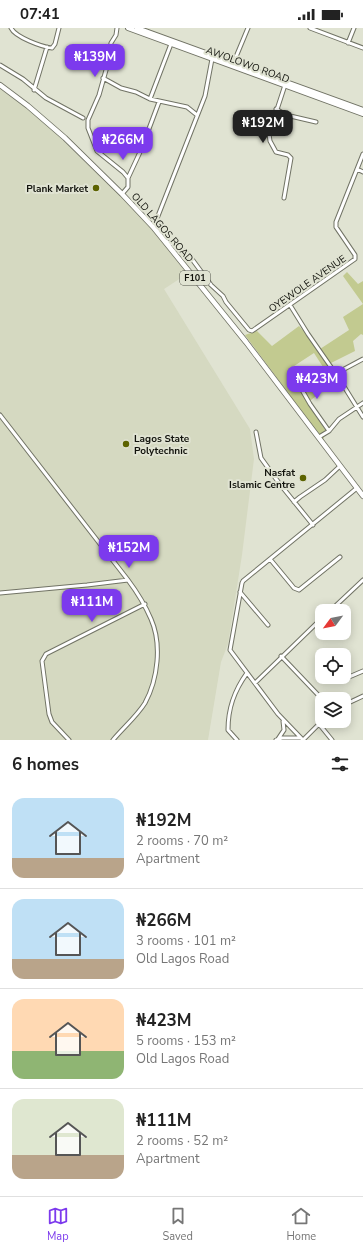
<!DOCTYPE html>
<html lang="en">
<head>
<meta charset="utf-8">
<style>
	body { margin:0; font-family:"Nunito Sans",sans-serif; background:#f2f2f2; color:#222; height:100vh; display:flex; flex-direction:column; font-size:15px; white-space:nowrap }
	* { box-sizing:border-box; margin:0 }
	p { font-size:13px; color:#767676 }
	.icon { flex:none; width:22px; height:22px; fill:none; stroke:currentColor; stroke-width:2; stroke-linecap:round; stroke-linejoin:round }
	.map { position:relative; height:712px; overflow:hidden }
	.details { display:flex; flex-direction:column; background:#fff; flex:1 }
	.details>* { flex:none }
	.needle { width:26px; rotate:238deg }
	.buttons { position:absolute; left:315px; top:576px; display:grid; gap:8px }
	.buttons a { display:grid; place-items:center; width:36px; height:36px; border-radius:8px; background:#fff; box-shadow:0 2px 10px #0003; font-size:20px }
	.price { position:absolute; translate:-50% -34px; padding:0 9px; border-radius:8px; background:#7c3aed; color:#fff; font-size:13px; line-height:26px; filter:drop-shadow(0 1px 2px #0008) }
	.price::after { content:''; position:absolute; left:50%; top:24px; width:12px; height:9px; margin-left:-6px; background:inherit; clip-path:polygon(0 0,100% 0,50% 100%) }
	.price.selected { background:#222; color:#fff }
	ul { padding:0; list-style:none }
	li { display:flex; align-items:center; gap:12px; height:100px; padding:0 12px }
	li+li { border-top:1px solid #e0e0e0 }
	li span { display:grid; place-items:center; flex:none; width:112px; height:80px; border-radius:12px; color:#555 }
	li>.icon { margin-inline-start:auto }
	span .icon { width:48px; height:48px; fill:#fffc; stroke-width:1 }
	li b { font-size:17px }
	h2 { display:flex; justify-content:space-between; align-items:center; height:48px; padding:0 12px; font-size:17px }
	.status { display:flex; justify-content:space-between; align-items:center; height:28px; padding:0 20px; background:#fff; direction:ltr }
	.status svg { height:11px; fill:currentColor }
	.menu { display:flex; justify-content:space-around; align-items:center; height:56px; border-top:1px solid #e0e0e0; background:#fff; font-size:11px; color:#767676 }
	.menu a { display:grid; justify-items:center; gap:2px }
	.menu .selected { color:#7c3aed }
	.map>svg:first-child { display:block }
	.built { fill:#d5d9c1 }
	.green { fill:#c2ca90; fill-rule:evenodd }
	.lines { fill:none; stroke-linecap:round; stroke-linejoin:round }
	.street-casing { stroke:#717365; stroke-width:5 }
	.secondary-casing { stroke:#717365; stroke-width:6 }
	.primary-casing { stroke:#717365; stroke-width:6 }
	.street { stroke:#fff; stroke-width:3 }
	.secondary { stroke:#fff; stroke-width:4 }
	.primary { stroke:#fff; stroke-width:4.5 }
	.poi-dot { fill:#5c6300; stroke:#e0e3d2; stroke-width:1.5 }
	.labels { text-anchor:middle; stroke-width:4; stroke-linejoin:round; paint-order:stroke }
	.shield { fill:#e0e3d2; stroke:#4f5147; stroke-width:1 }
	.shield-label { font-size:9px; font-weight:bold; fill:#11120c }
	.street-label { font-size:10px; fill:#11120c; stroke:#e0e3d2 }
	.poi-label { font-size:10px; font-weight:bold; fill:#11120c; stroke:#e0e3d2; text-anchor:end }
</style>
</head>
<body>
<div class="status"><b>07:41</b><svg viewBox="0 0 49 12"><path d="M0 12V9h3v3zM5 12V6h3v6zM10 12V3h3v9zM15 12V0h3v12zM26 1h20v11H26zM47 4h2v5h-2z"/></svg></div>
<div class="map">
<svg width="363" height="712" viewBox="0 0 363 712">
	<rect width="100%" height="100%" fill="#e0e3d2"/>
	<path class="built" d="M0 59 17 71 47 97 121 168 156 206 187 246 164 261 250 401 254 431 242 527 228 616 221 634 208 712H0Z"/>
	<path class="green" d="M347 244 358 256 363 253V307L361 306 353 313 355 323 327 337 336 353 307 375 326 403 323 412 245 307 257 303 272 318 299 298 320 321 349 302 343 289 363 276 343 248ZM314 325 323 339 300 354 291 340Z"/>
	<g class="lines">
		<g class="street-casing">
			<path id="street" d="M11 0C15 9 42 19 52 20L55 16 59 0
				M117 0 116 7 111 15 108 35 99 67 88 92V100L97 123 123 144 128 150V159L122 166
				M310 0 363 20
				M348 15 354 0
				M233 36 248 0
				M0 37 23 51 46 70 83 90
				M103 50 121 60 136 64 150 71 187 79 197 87
				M34 62 47 19
				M150 71 171 16
				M276 81 286 87 316 94
				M357 141 363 144
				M128 150 141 122 159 74
				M284 170 291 130 288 127 276 124 270 113 269 106 285 57
				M154 200 156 193 205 68 212 31
				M166 213 180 220 189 227 211 257 223 268 226 274 249 302 252 303 355 231V227L336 199V194L363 126
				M290 277 308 306 340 352 363 389
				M335 346 363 331
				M294 348 310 376 329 403
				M0 387 128 552C137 564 145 577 151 591 162 616 158 651 145 675 137 688 123 700 113 712
				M256 404 261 430 279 455 313 497
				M319 409 329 403 339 391 363 375
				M294 474 300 469 325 452 340 438
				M270 531 294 560 299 562 340 529
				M240 564 268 597
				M0 565 87 557 128 552
				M330 583 363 552
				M281 628 322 671
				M349 649 363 643
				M255 655 322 590
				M344 677 363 668
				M319 696 332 712
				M278 711 284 702 283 693
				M69 712 52 694 49 686 42 633 46 626 145 576
				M237 712 228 702C228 680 234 663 247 645
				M276 712 282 710H300
				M303 712 278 686 230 622 242 555 243 553 357 460
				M303 712 322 693"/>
		</g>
		<g class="secondary-casing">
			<path id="secondary" d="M128 0 363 86
				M137 0 363 82"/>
		</g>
		<g class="primary-casing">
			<path id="primary" d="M0 57 28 78 65 110 122 166 154 200 246 314 363 468"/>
		</g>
		<use href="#street" class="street"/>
		<use href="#secondary" class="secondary"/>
		<use href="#primary" class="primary"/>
	</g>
	<g class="poi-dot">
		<circle cx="96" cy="160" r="4"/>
		<circle cx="126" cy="416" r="4"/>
		<circle cx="303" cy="450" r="4"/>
	</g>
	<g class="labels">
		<rect class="shield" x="180" y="243" width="30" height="14" rx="3"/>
		<g class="shield-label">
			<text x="195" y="253">F101</text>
		</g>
		<g class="street-label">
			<text transform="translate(248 36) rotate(20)" y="4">AWOLOWO ROAD</text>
			<text transform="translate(163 199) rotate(49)" y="4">OLD LAGOS ROAD</text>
			<text transform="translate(307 255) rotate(-35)" y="4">OYEWOLE AVENUE</text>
		</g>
		<g class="poi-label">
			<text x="88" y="164">Plank Market</text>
			<text x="134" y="414" text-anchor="start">Lagos State<tspan x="134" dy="12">Polytechnic</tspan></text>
			<text x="295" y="448">Nasfat<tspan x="295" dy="12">Islamic Centre</tspan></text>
		</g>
	</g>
</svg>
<div class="buttons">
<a><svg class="needle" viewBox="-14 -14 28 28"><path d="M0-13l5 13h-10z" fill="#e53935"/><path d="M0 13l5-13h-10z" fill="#767676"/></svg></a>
<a><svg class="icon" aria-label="locate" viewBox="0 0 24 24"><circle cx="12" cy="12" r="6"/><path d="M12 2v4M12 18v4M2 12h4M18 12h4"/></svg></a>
<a><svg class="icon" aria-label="layers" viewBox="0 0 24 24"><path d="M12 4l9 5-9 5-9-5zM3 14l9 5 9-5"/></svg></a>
</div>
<b class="price" style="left:95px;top:50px">₦139M</b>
<b class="price selected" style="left:263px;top:116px">₦192M</b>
<b class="price" style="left:123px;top:133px">₦266M</b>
<b class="price" style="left:317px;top:372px">₦423M</b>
<b class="price" style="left:129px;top:541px">₦152M</b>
<b class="price" style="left:92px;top:595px">₦111M</b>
</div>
<section class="details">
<h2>6 homes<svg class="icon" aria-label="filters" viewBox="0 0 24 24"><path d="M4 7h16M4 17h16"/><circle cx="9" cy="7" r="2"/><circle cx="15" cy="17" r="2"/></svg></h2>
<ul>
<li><span style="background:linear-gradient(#bfe0f5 75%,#b9a48a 0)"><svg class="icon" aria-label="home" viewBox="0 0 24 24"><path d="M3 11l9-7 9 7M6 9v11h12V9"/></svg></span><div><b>₦192M</b><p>2 rooms · 70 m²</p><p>Apartment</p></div></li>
<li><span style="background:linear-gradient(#bfe0f5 75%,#b9a48a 0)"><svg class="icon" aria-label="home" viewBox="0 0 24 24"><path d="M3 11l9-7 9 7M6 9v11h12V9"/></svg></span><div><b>₦266M</b><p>3 rooms · 101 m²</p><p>Old Lagos Road</p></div></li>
<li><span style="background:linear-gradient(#ffd9b3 65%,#8fb573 0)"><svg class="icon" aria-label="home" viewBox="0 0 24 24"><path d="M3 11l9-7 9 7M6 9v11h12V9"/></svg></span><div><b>₦423M</b><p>5 rooms · 153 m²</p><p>Old Lagos Road</p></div></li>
<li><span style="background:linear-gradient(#dfe7d0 70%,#b9a48a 0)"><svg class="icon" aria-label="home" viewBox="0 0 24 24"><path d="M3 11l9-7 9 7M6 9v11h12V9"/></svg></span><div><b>₦111M</b><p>2 rooms · 52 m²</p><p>Apartment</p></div></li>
</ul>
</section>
<nav class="menu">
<a class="selected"><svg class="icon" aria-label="map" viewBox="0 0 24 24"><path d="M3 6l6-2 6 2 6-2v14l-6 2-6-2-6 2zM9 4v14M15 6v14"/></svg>Map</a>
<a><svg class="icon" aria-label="saved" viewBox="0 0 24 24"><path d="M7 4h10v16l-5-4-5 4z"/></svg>Saved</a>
<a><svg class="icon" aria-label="home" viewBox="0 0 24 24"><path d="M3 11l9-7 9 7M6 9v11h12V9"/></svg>Home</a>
</nav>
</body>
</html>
